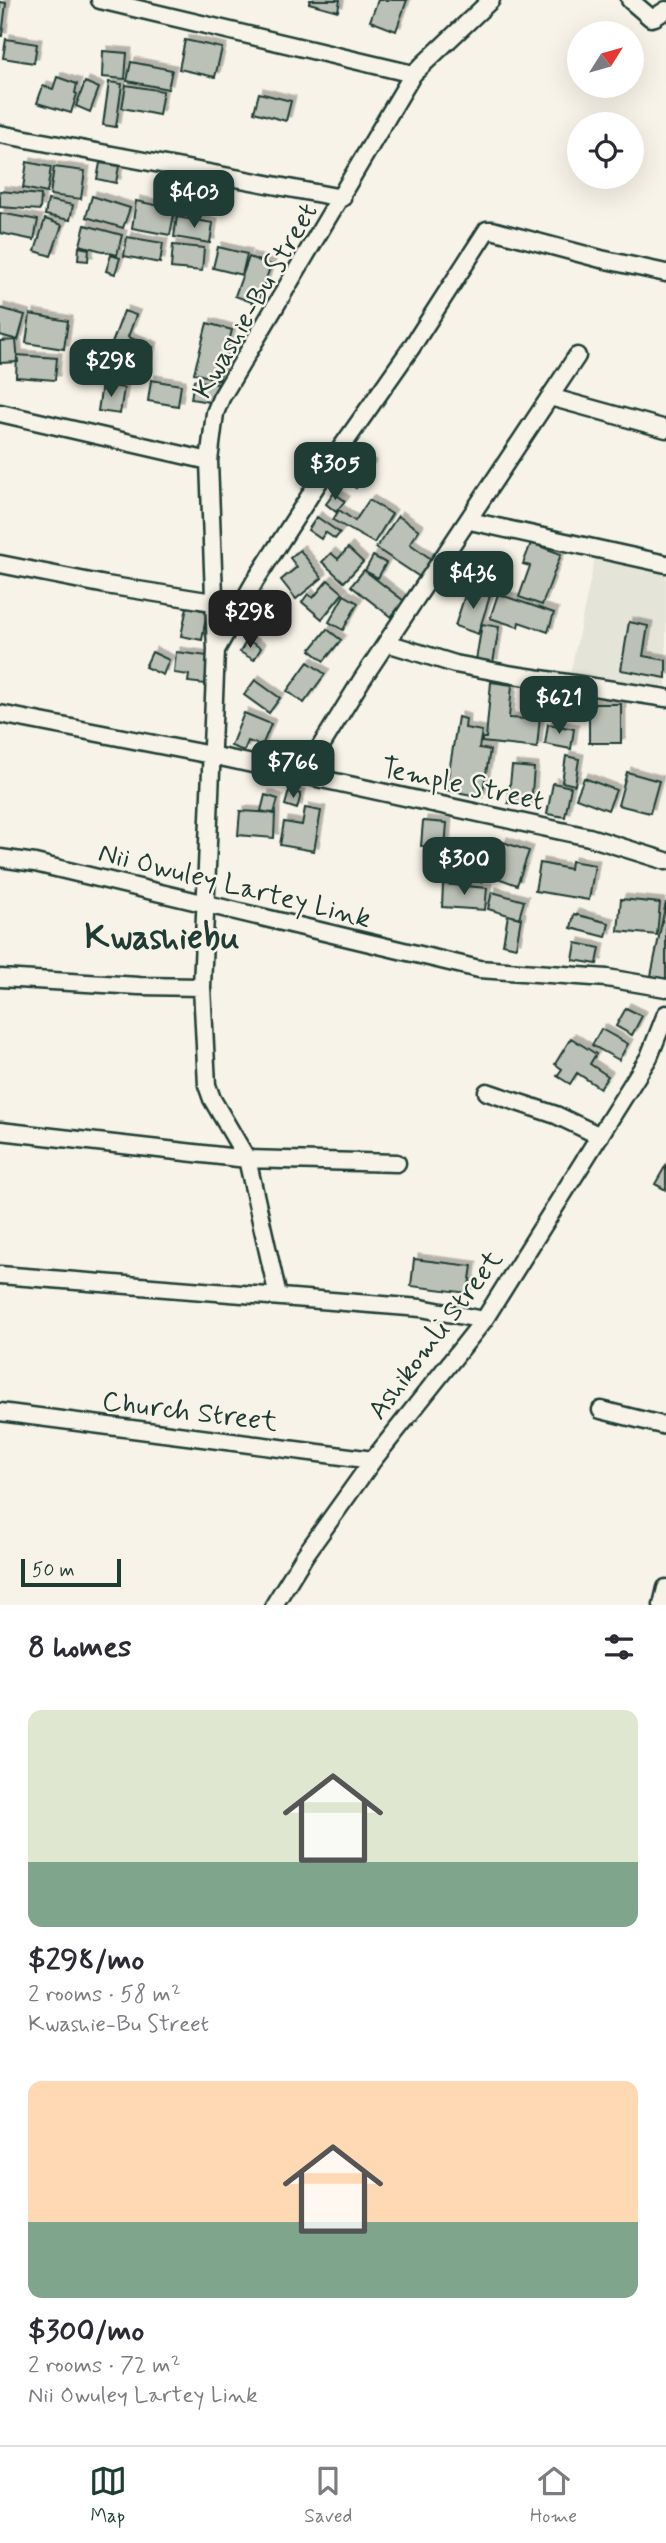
<!DOCTYPE html>
<html lang="en">
<head>
<meta charset="utf-8">
<style>
	body { margin:0; font-family:Mynerve,sans-serif; background:#f2f2f3; color:#2b2b33; height:100vh; display:flex; flex-direction:column; font-size:26px; white-space:nowrap }
	* { box-sizing:border-box; margin:0 }
	p { font-size:23px; color:#7c7c81 }
	.icon { flex:none; width:38px; height:38px; fill:none; stroke:currentColor; stroke-width:2; stroke-linecap:round; stroke-linejoin:round }
	.map { position:relative; height:1605px; overflow:hidden }
	.panel { display:flex; flex-direction:column; background:#fff; flex:1 }
	.panel>* { flex:none }
	.needle { width:46px; rotate:53deg }
	.controls { position:absolute; left:567px; top:21px; display:grid; gap:14px }
	.controls a { display:grid; place-items:center; width:77px; height:77px; border-radius:50%; background:#fff; box-shadow:0 7px 28px #0002; font-size:35px }
	.scale { position:absolute; left:21px; bottom:18px; width:100px; box-sizing:border-box; padding-left:7px; border:4px solid #1f3d34; border-top:0; font-size:19px; line-height:24px; white-space:nowrap; color:#1f3d34; -webkit-text-stroke:5px #f7f3e8; paint-order:stroke }
	.price { position:absolute; translate:-50% -60px; padding:0 16px; border-radius:14px; background:#1f3d34; color:#fff; font-size:23px; line-height:46px; filter:drop-shadow(0 2px 4px #0008) }
	.price::after { content:''; position:absolute; left:50%; top:42px; width:21px; height:16px; margin-left:-10px; background:inherit; clip-path:polygon(0 0,100% 0,50% 100%) }
	.price.current { background:#222; color:#fff }
	ul { padding:0; list-style:none }
	li { display:grid; align-content:center; gap:14px; height:371px; padding:0 28px }
	li span { display:grid; place-items:center; height:217px; border-radius:14px; color:#555 }
	li>.icon { margin-inline-start:auto }
	span .icon { width:126px; height:126px; fill:#fffc; stroke-width:1 }
	li b { font-size:30px }
	h2 { display:flex; justify-content:space-between; align-items:center; height:84px; padding:0 28px; font-size:30px }
	.menu { display:flex; justify-content:space-around; align-items:center; height:98px; border-top:2px solid #e1e1e2; background:#fff; font-size:19px; color:#7c7c81 }
	.menu a { display:grid; justify-items:center; gap:4px }
	.menu .current { color:#1f3d34 }
	.map>svg:first-child { display:block }
	.built { fill:#e5e4d9 }
	.building { fill:#bbc1b6; stroke:#1f3d34; stroke-width:2; filter:url(#shadow) }
	.lines { fill:none; stroke-linecap:round; stroke-linejoin:round }
	.minor-casing { stroke:#1f3d34; stroke-width:21 }
	.minor { stroke:#f7f3e8; stroke-width:16 }
	.labels { text-anchor:middle; stroke-width:5; stroke-linejoin:round; paint-order:stroke }
	.street-label { font-size:28px; fill:#1f3d34; stroke:#f7f3e8 }
	.district-label { font-size:35px; font-weight:bold; fill:#1f3d34; stroke:#f7f3e8 }
</style>
</head>
<body>
<div class="map">
<svg width="666" height="1605" viewBox="0 0 666 1605">
	<defs>
		<filter id="shadow"><feDropShadow dx="4.5" dy="-4.5" stdDeviation="0" flood-color="#0004"/></filter>
	</defs>
	<rect width="100%" height="100%" fill="#f7f3e8"/>
	<filter id="ink" filterUnits="userSpaceOnUse"><feTurbulence type="fractalNoise" baseFrequency=".0143" numOctaves="2"/><feDisplacementMap in="SourceGraphic" scale="14" xChannelSelector="R" yChannelSelector="G"/><feConvolveMatrix kernelMatrix="1 2 1 2 8 2 1 2 1" color-interpolation-filters="sRGB"/></filter>
	<g filter="url(#ink)">
		<path class="built" d="M595 558 666 572V692L569 679Z"/>
		<path class="building" d="M310 0H340L338 11 309 3Z
			M378 0H407L396 31 370 21Z
			M0 2 6 3 2 36H0Z
			M6 39 37 44 34 63 3 58Z
			M185 40 222 48 215 77 179 69Z
			M103 51 127 53 125 79 102 77Z
			M131 62 172 70 168 89 127 81Z
			M57 77 77 84 75 93 77 94 71 113 37 103 43 86 53 89Z
			M85 82 99 88 90 112 76 106Z
			M109 82 122 84 116 127 103 125Z
			M126 85 163 91 159 115 122 108Z
			M259 93 291 101 286 121 254 112Z
			M27 162 51 167 47 193 23 188Z
			M100 163 119 166 116 183 97 179Z
			M54 167 85 171 81 199 50 195Z
			M0 191 41 195 40 210 0 207Z
			M92 196 130 208 123 228 86 217Z
			M48 200 73 205 70 220 45 215Z
			M136 201 175 209 170 235 132 228Z
			M0 213 38 220 34 240 0 233Z
			M177 217 213 223 210 243 174 237Z
			M45 219 62 225 51 256 35 251Z
			M85 225 122 235 117 255 80 245Z
			M127 237 163 243 160 263 124 256Z
			M173 245 204 248 202 271 171 268Z
			M79 247 89 249 88 261 78 260Z
			M218 247 247 254 242 275 213 268Z
			M111 255 120 258 115 274 106 271Z
			M249 257 271 265 257 304 235 296Z
			M0 308 25 315 18 340 0 335Z
			M124 311 136 315 128 337 153 347 145 368 108 354Z
			M30 314 68 321 64 349 26 343Z
			M207 323 232 330 219 380 194 373Z
			M16 340 18 362 0 363V341Z
			M17 355 57 358 55 380 16 377Z
			M151 380 181 385 178 406 148 401Z
			M194 380 218 384 215 403 191 399Z
			M102 384 124 388 120 414 98 411Z
			M359 457 371 465 356 488 344 479Z
			M334 493 345 501 336 512 326 504Z
			M369 500 392 514 374 543 333 520 339 510 355 521Z
			M398 516 419 530 410 544 434 561 423 579 376 548Z
			M317 517 340 533 335 539 325 532 321 539 308 530Z
			M531 543 561 554 542 605 519 597 530 566 523 564Z
			M348 548 363 562 344 582 322 562 331 553 338 559Z
			M300 550 322 578 296 599 281 580 297 567 290 558Z
			M373 556 386 563 378 578 365 571Z
			M364 570 404 601 391 617 351 586Z
			M328 580 343 593 322 619 302 602 308 594 313 598Z
			M467 589 490 596 478 634 455 626Z
			M498 594 554 613 548 632 519 622 518 627 490 618Z
			M344 595 358 603 343 630 329 622Z
			M187 607 207 611 202 640 181 636Z
			M629 622 648 626 643 656 666 660V678L621 670Z
			M482 624 499 627 493 663 476 660Z
			M327 629 341 640 324 661 310 650Z
			M247 640 261 648 254 660 240 652Z
			M152 652 169 660 163 675 145 667Z
			M176 652 208 656 205 684 188 682 189 675 174 673Z
			M308 662 325 674 304 703 287 691Z
			M255 680 280 698 269 713 244 695Z
			M491 682 512 685 509 718 528 719 529 704 541 705 537 748 482 742V738H486Z
			M589 704H621V743H589Z
			M244 713 271 724 262 746 248 741 244 751 231 746Z
			M458 717 466 719 465 728 482 731 479 748 490 750 482 797 446 790Z
			M548 724 574 729 571 749 545 744Z
			M566 756 579 759 575 785 562 782Z
			M512 766 534 768 531 805 508 803Z
			M627 772 659 781 650 813 618 805Z
			M584 778 616 790 608 810 576 798Z
			M553 783 571 787 565 817 547 814Z
			M289 791 301 794 297 809 285 805Z
			M265 795 278 799 274 814 261 811Z
			M305 808 321 811 314 851 280 845 284 822 302 825Z
			M240 811 275 813 274 838 238 835Z
			M423 821 447 823 445 849 421 846Z
			M503 842 529 851 517 885 492 876Z
			M457 860 485 864 482 882 454 878Z
			M571 861 595 865 589 900 535 891 540 863 570 869Z
			M443 884 487 888 485 910 442 907Z
			M492 892 524 901 519 918 488 909Z
			M621 899 660 903 657 935 618 931Z
			M666 902V979L651 976Z
			M574 914 609 923 606 937 571 928Z
			M508 915 521 918 516 947 503 944Z
			M576 943 600 948 597 964 573 960Z
			M626 1008 642 1016 632 1035 616 1026Z
			M601 1029 628 1044 619 1060 592 1045Z
			M571 1038 596 1054 590 1064 608 1076 600 1088 577 1073 570 1084 557 1076 562 1069 555 1064Z
			M666 1165V1190L655 1184Z
			M414 1259 472 1266 468 1293 411 1286Z"/>
		<g class="lines">
			<g class="minor-casing">
				<path id="minor" d="M100 0 413 74
					M630 0 651 18 655 17 666 10
					M0 134 342 198
					M550 397 666 429
					M0 413 209 461
					M470 521 666 564
					M0 564 106 585 213 602
					M387 643 455 664 514 675 666 698
					M216 650 255 581 334 458 411 348 487 230H492L601 259 666 273
					M0 714 211 755 589 837 666 861
					M303 775 361 681 577 356
					M0 858 35 863 479 969 607 978 666 988
					M0 978 139 986 202 987
					M487 1092 556 1115 600 1136
					M0 1131 247 1159 397 1163
					M0 1275 421 1308 484 1320
					M278 1296 247 1159 212 1099 207 1085 202 987 216 650 209 461 215 413 221 398 413 74 491 0
					M601 1410 666 1426
					M0 1412 373 1460
					M274 1605 305 1555 373 1460 484 1320 649 1057 666 1014
					M662 1605 666 1588"/>
			</g>
			<use href="#minor" class="minor"/>
		</g>
	</g>
	<g class="labels">
		<g class="street-label">
			<text transform="translate(254 300) rotate(-60)" y="10">Kwashie-Bu Street</text>
			<text transform="translate(463 783) rotate(12)" y="10">Temple Street</text>
			<text transform="translate(235 884) rotate(14)" y="10">Nii Owuley Lartey Link</text>
			<text transform="translate(434 1334) rotate(-53)" y="10">Ashikomli Street</text>
			<text transform="translate(190 1410) rotate(7)" y="10">Church Street</text>
		</g>
		<g class="district-label">
			<text x="162" y="948">Kwashiebu</text>
		</g>
	</g>
</svg>
<div class="controls">
<a><svg class="needle" viewBox="-14 -14 28 28"><path d="M0-13l5 13h-10z" fill="#e53935"/><path d="M0 13l5-13h-10z" fill="#7c7c81"/></svg></a>
<a><svg class="icon" aria-label="locate" viewBox="0 0 24 24"><circle cx="12" cy="12" r="6"/><path d="M12 2v4M12 18v4M2 12h4M18 12h4"/></svg></a>
</div>
<div class="scale">50 m</div>
<b class="price" style="left:194px;top:230px">$403</b>
<b class="price" style="left:111px;top:399px">$298</b>
<b class="price" style="left:335px;top:502px">$305</b>
<b class="price" style="left:473px;top:611px">$436</b>
<b class="price current" style="left:250px;top:650px">$298</b>
<b class="price" style="left:559px;top:736px">$621</b>
<b class="price" style="left:293px;top:800px">$766</b>
<b class="price" style="left:464px;top:897px">$300</b>
</div>
<section class="panel">
<h2>8 homes<svg class="icon" aria-label="filters" viewBox="0 0 24 24"><path d="M4 7h16M4 17h16"/><circle cx="9" cy="7" r="2"/><circle cx="15" cy="17" r="2"/></svg></h2>
<ul>
<li><span style="background:linear-gradient(#dfe7d0 70%,#7fa58c 0)"><svg class="icon" aria-label="home" viewBox="0 0 24 24"><path d="M3 11l9-7 9 7M6 9v11h12V9"/></svg></span><div><b>$298/mo</b><p>2 rooms · 58 m²</p><p>Kwashie-Bu Street</p></div></li>
<li><span style="background:linear-gradient(#ffd9b3 65%,#7fa58c 0)"><svg class="icon" aria-label="home" viewBox="0 0 24 24"><path d="M3 11l9-7 9 7M6 9v11h12V9"/></svg></span><div><b>$300/mo</b><p>2 rooms · 72 m²</p><p>Nii Owuley Lartey Link</p></div></li>
</ul>
</section>
<nav class="menu">
<a class="current"><svg class="icon" aria-label="map" viewBox="0 0 24 24"><path d="M3 6l6-2 6 2 6-2v14l-6 2-6-2-6 2zM9 4v14M15 6v14"/></svg>Map</a>
<a><svg class="icon" aria-label="saved" viewBox="0 0 24 24"><path d="M7 4h10v16l-5-4-5 4z"/></svg>Saved</a>
<a><svg class="icon" aria-label="home" viewBox="0 0 24 24"><path d="M3 11l9-7 9 7M6 9v11h12V9"/></svg>Home</a>
</nav>
</body>
</html>
